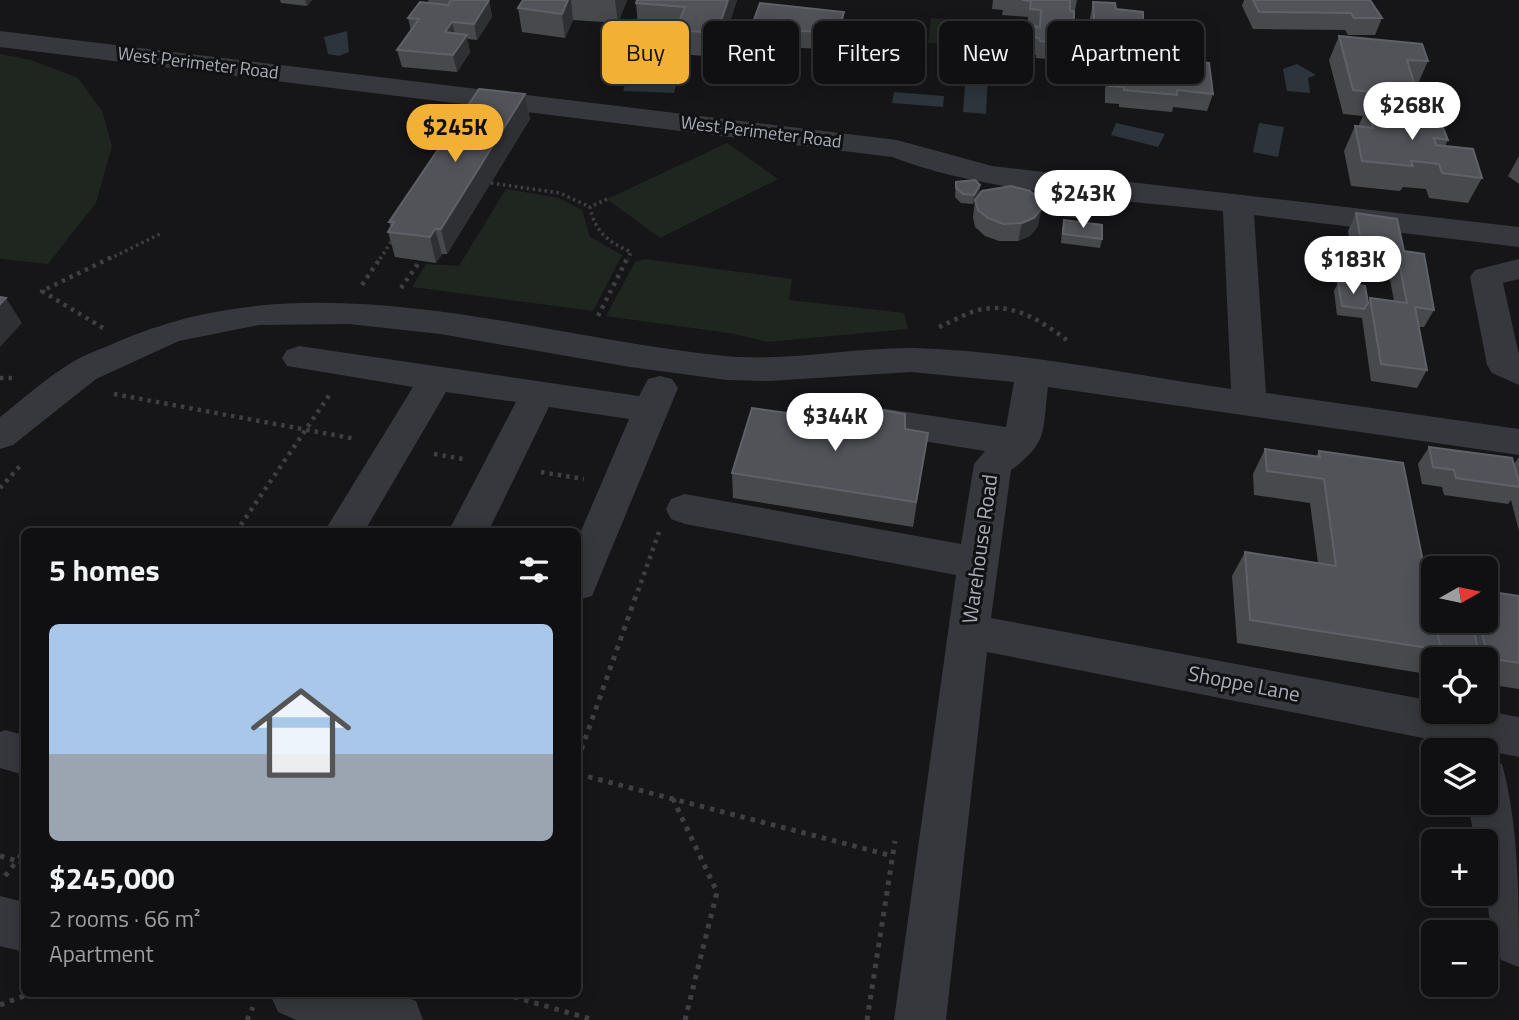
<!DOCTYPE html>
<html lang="en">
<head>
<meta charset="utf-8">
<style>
	body { margin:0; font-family:"Titillium Web",sans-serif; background:#1e1e20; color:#f1f3f6; height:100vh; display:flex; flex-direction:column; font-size:26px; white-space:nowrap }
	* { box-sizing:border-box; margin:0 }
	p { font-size:23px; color:#9c9d9f }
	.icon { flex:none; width:38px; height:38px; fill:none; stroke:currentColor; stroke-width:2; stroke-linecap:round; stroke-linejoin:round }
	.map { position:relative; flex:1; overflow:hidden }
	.side { position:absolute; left:21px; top:528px; width:560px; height:469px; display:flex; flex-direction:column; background:#101012; border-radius:10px; box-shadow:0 4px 18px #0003,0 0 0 2px #303032 }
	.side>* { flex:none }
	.top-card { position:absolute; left:602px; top:21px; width:665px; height:63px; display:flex; gap:14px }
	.needle { width:46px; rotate:81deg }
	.tools { position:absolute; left:1421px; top:556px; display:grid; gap:14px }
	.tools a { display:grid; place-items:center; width:77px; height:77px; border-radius:10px; background:#101012; box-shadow:0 4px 18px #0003,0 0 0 2px #303032; font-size:35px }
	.price { position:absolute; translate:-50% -60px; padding:0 16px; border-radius:24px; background:#fff; color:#222; font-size:23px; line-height:46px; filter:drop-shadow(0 2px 4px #0008) }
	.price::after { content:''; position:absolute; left:50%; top:42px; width:21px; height:16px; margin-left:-10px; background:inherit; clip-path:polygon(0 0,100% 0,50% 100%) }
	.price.on { background:#f2b134; color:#111 }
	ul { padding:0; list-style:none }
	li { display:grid; align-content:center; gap:14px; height:371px; padding:0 28px }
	li span { display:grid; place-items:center; height:217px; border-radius:10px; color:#555 }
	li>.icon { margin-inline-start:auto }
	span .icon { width:126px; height:126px; fill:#fffc; stroke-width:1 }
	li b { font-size:30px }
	h2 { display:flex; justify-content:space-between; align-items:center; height:84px; padding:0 28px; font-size:30px }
	.chip { padding:0 24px; border-radius:10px; background:#101012; box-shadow:0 4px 18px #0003,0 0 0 2px #303032; font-size:24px; line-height:63px }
	.chip.on { background:#f2b134; color:#111 }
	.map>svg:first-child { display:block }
	.green { fill:#1e261f }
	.water { fill:#2c353c }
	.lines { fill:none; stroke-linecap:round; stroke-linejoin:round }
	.path-far2 { stroke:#3d3f44; stroke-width:3.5; stroke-dasharray:2.5 3.5; stroke-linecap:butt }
	.path-far1 { stroke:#3d3f44; stroke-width:4.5; stroke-dasharray:3.5 5; stroke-linecap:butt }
	.path { stroke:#3d3f44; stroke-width:5; stroke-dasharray:4.5 6; stroke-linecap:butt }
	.minor { fill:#37383d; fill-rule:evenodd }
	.wall { fill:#47494d; fill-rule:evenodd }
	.shaded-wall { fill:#2f3033 }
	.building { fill:#525359; stroke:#5f6168; stroke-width:2 }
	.labels { text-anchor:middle; stroke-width:6; stroke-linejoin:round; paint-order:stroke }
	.far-street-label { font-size:18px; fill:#a8adb8; stroke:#111113 }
	.street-label { font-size:21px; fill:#a8adb8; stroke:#111113 }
</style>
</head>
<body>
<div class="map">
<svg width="1519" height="1020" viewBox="0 0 1519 1020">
	<rect width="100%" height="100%" fill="#161618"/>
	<path class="green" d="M931 18 956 20 954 45 928 43Z
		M0 54 31 60 78 78 102 111 112 146 96 203 48 264 0 259Z
		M727 143 778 179 660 238 607 199Z
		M506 189 559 198 582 210 590 237 622 255 593 311 412 287 426 264 459 266Z
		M645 259 792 279 789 300 904 313 908 329 767 342 735 334 606 316 635 262Z"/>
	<path class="water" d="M347 31 349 52 339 56 328 54 324 37Z
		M1297 64 1316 75 1308 78 1310 93 1287 91 1283 69Z
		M743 67 794 71 791 83 740 79Z
		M966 72 988 74 986 114 963 112Z
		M627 78 677 80 674 93 623 91Z
		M894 92 944 96 943 107 892 103Z
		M1116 123 1165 134 1158 147 1111 135Z
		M1259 123 1284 127 1278 157 1253 152Z"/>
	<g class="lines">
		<path class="path-far2" d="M491 183 560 193 590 207
			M607 199 590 207C595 232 608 242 631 252L628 259
			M109 259 162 233
			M380 259 394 237"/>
		<path class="path-far1" d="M362 285 381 257
			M401 288 420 261
			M598 316 628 257
			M939 327C951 322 963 315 975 311 1010 300 1042 321 1068 341
			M103 328 42 291 112 257
			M0 378H15
			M114 394 356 439
			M434 454 463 459
			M541 472 584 479
			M0 488 20 466
			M236 532 330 394
			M638 591 659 532"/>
		<path class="path" d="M578 759 638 590
			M578 774 673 799
			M0 856 17 861 24 850
			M5 876 17 861 24 863
			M504 994 594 1020
			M0 1005 29 994
			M247 1020 253 1007
			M685 1020 717 892 673 799 893 856
			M867 1020 895 841"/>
		<path class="minor" d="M0 31 897 140 992 166 1519 227V247L1254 215 1266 393 1519 429V455L1048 387C1042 432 1049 442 1011 470L991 618 1433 701V712L1486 711 1519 717V757L987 652 946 1020H894L956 575 685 524 671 519 666 509 671 499 685 494 961 544 974 464 985 451 867 432 854 428 849 419 854 410 867 406 1006 427 1014 382 911 372 769 381 727 380 630 367 440 334 349 324 259 325 179 341 96 379 13 445 0 449V417C23 399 46 378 71 363 85 354 102 349 117 342 312 256 524 335 725 356 788 362 852 347 915 348 1017 351 1129 374 1231 389L1223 211C1119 199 988 194 892 157L0 47Z
			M1519 259V279L1503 283 1519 355V385L1492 373 1487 365 1470 277 1475 270Z
			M299 346 639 396 648 379 660 376 672 379 678 388 592 596 578 600V538L629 419 549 407 488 532H448L516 402 446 392 364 532H324L413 387 287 366 282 358 287 350Z
			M5 730 24 735V775L0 768V732Z
			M1486 758 1502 764C1519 825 1519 902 1519 967L1501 960C1485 920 1486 883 1486 842H1475L1468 803H1486Z
			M0 896 24 902V952L0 946Z
			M270 994H398L416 1001 423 1020H296L278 1012Z"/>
	</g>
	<path class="wall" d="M280 0H312L307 6 281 3Z
		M428 0H489L492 17 477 40 467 39 470 52 457 72 402 67 397 50 411 31 408 18 429 3Z
		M523 0H627L618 23 573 20 565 38 522 32 518 8Z
		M737 0 718 57 678 54 676 30 638 27 636 3Z
		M993 0H1077L1074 15V44L1070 61 1036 58V55L1029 54V43L1033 26H1037L1027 25 1028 17 1002 15 1003 10 992 9Z
		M1244 0H1370L1382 18 1375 35H1348L1345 30 1253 29 1242 6Z
		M1093 2 1116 9 1143 25 1139 41 1090 37V18Z
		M751 28H843L837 50 751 45Z
		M1339 36 1428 61 1417 86H1415L1418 96 1412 110 1448 140 1445 146 1482 178 1468 203 1429 198 1426 189 1403 187 1400 191 1351 186 1344 151 1355 126 1358 127 1363 116 1343 114 1329 60Z
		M1101 64 1213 94 1207 111 1173 107 1172 112 1119 107V104L1105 103V89L1106 84 1097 81Z
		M525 94 530 119 447 254H442L436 263 395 257 388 232 391 227 389 222Z
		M1519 156V184L1508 176Z
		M956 182 980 185 979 194 973 204 961 203 955 197Z
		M1066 192 1086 210 1083 219 1063 216 1064 201Z
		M975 200 1038 226 1030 236 1018 241H999L985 236 975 227 973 217Z
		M1356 213 1404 251 1434 310 1424 327H1419L1427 370 1417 388 1371 381 1362 318 1337 315 1334 291 1338 283 1332 282 1329 259 1333 250 1351 254 1348 231ZM1362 266 1388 269 1394 301 1370 298 1368 303 1359 285 1364 276Z
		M1064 220 1102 239 1100 248 1061 243 1062 229Z
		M905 429 928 433 913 527 733 498 732 473Z
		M1429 447 1514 464 1519 457V531L1511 500 1508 504 1444 495 1442 487 1422 484 1418 464Z
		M1265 449 1316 456 1319 451 1433 621H1486L1519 596V689L1486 684V660H1433V675L1237 643 1232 576 1245 552 1318 563 1310 503 1254 495 1253 474Z"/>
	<path class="shaded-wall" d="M305 0H312L307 6Z
		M489 0 492 17 477 40 474 24Z
		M568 0H571L573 20 565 38 562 14Z
		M615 0H627L618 23Z
		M728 0H737L718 57 717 33Z
		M844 12 843 28 837 50 838 33Z
		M452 22 456 38 445 32Z
		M467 35 470 52 457 72 453 55Z
		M525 94 530 119 447 254 441 229Z
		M980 185 979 194 973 204 974 195Z
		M1042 208 1038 226 1030 236 1018 241 1022 223Z
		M435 229 442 254 436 263 430 237Z
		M6 298 22 323 0 347V304Z"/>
	<path class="building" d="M451 0H489L474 24 452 22 445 32 467 35 453 55 397 50 419 19 408 18 420 2 448 5Z
		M523 0H568L562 14 518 8Z
		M637 0H728L717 33 676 30 685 7 636 3Z
		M1022 0H1070V11H1074V44L1040 41 1039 38 1032 37 1033 26 1040 27 1041 10 1030 9 1031 1Z
		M1253 0H1370L1382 18H1354L1351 13 1259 12Z
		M1093 2 1115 3 1116 9 1143 12V25L1094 21Z
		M760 3 844 12 838 33 751 28Z
		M1339 36 1422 44 1428 61 1407 60 1418 96 1353 90Z
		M1118 49 1156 59 1209 63 1213 94 1177 90V95L1124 90V87L1109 86V72L1125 73 1101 64Z
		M479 89 525 94 441 229H435L430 237 388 232 394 222H389Z
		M1368 105 1437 113 1448 140 1434 138 1436 145 1473 149 1482 178 1442 173 1439 164 1411 161 1413 166 1362 161 1355 126 1373 128Z
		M975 180 980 185 974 195 963 194 956 188V182Z
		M1011 186 1030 191 1039 199 1042 208 1034 218 1022 223 1003 224 988 218 978 210 975 200 982 191Z
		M1066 192 1086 195V210L1065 207Z
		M1356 213 1397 219 1404 251 1424 254 1434 310 1415 307 1427 370 1381 364 1370 298 1407 303 1397 252 1362 247Z
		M1064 220 1102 225V239L1063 234Z
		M1333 250 1361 256 1364 276 1336 273Z
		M1338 282 1365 286 1368 303 1364 309 1342 306Z
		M0 297 6 298 0 304Z
		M752 408 867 424 870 408 905 414V429L928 433 916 502 732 473Z
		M1429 447 1512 458 1519 482V487L1456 478 1454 470 1433 467Z
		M1265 449 1320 457 1319 451 1403 463 1433 611V621H1435L1441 650 1250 620 1245 552 1336 566 1324 479 1267 471Z
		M1429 590 1433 591V611Z
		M1486 591 1519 596V663L1488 658 1479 621H1486Z
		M1435 621H1472L1480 660H1450L1436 657 1441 650Z"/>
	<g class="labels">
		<g class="far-street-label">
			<text transform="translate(198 63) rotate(7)" y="6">West Perimeter Road</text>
			<text transform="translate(761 132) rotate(7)" y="6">West Perimeter Road</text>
		</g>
		<g class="street-label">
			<text transform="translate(980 549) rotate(-82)" y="7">Warehouse Road</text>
			<text transform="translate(1244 684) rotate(11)" y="7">Shoppe Lane</text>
		</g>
	</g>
</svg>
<div class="tools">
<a><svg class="needle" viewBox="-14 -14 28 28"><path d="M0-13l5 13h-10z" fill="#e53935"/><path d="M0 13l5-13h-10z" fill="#9c9d9f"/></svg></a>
<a><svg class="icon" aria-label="locate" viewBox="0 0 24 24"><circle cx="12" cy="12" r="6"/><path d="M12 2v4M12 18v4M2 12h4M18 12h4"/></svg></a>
<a><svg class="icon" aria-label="layers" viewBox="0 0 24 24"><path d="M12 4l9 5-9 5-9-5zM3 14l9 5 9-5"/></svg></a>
<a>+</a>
<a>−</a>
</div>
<b class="price" style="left:1412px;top:142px">$268K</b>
<b class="price on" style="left:455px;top:164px">$245K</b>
<b class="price" style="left:1083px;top:230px">$243K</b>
<b class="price" style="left:1353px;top:296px">$183K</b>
<b class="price" style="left:835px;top:453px">$344K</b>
<div class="top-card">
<a class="chip on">Buy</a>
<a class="chip">Rent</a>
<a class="chip">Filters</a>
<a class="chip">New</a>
<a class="chip">Apartment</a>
</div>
<section class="side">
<h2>5 homes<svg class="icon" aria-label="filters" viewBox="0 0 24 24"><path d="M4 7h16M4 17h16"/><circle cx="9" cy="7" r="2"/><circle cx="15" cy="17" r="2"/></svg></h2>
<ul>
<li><span style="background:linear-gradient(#a9c7e8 60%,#9aa5b1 0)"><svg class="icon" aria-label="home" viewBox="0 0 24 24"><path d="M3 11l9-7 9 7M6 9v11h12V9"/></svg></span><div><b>$245,000</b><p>2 rooms · 66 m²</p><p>Apartment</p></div></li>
</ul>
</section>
</div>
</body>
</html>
